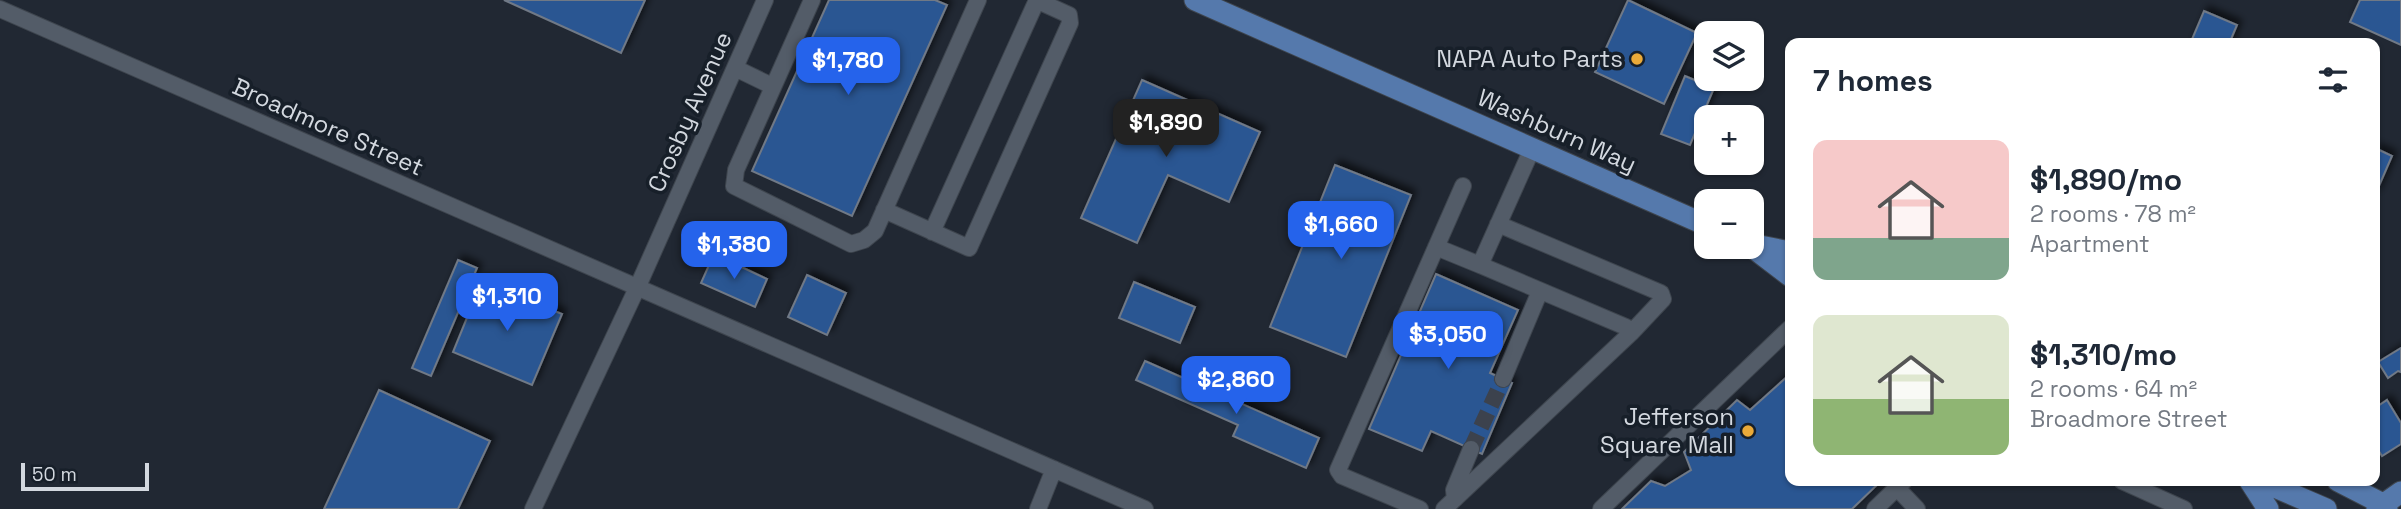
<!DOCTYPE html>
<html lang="en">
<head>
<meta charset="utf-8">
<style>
	body { margin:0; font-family:"Space Grotesk",sans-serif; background:#f6f6f7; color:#1f2937; height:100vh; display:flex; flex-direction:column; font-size:26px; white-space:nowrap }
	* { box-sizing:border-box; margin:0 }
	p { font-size:23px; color:#747a83 }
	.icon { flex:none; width:38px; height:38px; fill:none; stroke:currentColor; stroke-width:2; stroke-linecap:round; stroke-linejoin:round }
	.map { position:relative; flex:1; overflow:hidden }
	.drawer { position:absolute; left:1785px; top:38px; width:595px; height:448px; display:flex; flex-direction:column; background:#fff; border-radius:14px; box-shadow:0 2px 5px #0004 }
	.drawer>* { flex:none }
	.fabs { position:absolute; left:1694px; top:21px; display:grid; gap:14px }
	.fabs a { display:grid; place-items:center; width:70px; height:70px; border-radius:14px; background:#fff; box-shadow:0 2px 5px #0004; font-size:35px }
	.scale { position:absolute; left:21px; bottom:18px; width:128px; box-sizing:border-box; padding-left:7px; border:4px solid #d3d8df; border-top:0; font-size:19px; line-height:24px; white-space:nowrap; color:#d3d8df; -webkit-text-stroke:5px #171f29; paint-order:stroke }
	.price { position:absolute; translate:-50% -60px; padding:0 16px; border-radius:14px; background:#2563eb; color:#fff; font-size:23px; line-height:46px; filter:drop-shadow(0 2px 4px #0008) }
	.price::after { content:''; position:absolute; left:50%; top:42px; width:21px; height:16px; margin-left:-10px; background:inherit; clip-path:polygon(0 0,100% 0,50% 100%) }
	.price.active { background:#222; color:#fff }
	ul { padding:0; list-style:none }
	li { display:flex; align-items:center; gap:21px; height:175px; padding:0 28px }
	li span { display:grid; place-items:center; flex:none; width:196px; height:140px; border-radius:14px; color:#555 }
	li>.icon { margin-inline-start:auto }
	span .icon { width:84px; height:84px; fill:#fffc; stroke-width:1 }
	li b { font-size:30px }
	h2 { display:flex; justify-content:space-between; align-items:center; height:84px; padding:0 28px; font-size:30px }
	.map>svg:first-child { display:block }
	.building { fill:#2b5692; stroke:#707986; stroke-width:2; filter:url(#shadow) }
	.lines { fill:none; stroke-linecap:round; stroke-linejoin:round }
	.minor-tunnel { stroke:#3c424d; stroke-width:16; stroke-dasharray:16 8; stroke-linecap:butt }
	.minor-casing { stroke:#3e454e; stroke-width:18 }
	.major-casing { stroke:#3e454e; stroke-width:23 }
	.minor { stroke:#535c68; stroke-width:16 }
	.major { stroke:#5579ac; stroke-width:21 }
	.poi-dot { fill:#eaaa39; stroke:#171f29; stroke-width:2.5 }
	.labels { text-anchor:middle; stroke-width:7; stroke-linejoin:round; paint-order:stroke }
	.poi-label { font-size:24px; fill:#d3d8df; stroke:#171f29; text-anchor:end }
	.street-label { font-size:24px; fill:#d3d8df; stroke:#171f29 }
</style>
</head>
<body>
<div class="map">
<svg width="2401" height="509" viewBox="0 0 2401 509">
	<defs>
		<filter id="shadow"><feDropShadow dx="4.5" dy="-4.5" stdDeviation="3.5" flood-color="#0009"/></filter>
	</defs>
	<rect width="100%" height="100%" fill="#212833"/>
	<path class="building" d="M504 0H645L621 53Z
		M829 0H935L947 5 852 216 752 171Z
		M1628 0 1697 33 1664 104 1595 72Z
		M2360 0H2401V45L2350 22Z
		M2204 11 2237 25 2229 44H2190Z
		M1685 76 1714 88 1690 145 1661 134Z
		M1142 80 1260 132 1229 202 1168 175 1137 243 1081 218Z
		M2375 148 2392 156 2375 195Z
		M1335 165 1411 195 1346 357 1270 327Z
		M714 254 767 279 755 307 701 283Z
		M458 260 477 268 431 376 412 368Z
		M1436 274 1518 310 1490 373 1512 383 1482 454 1431 431 1422 451 1369 429Z
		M807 275 846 293 827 335 788 317Z
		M482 281 562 314 532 385 453 352Z
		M1134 282 1195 307 1180 343 1119 318Z
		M2401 348V372L2398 371 2388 378 2378 362Z
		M1145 361 1319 438 1306 468 1233 436 1238 425 1136 380Z
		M1790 374V481H1881L1852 509H1622L1651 481 1665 486 1691 470 1684 452 1737 400 1750 410Z
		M379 390 490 441 458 509H324Z
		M2387 400 2401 423V444L2382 456 2375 445V408Z"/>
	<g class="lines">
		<path class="minor-tunnel" d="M1471 449 1503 379"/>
		<g class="minor-casing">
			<path id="minor" d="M812 0 736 170 734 186 851 244 864 240 875 231 978 0
				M0 9 1145 509
				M735 68 772 86
				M884 210 969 248 1070 23 1069 15 1036 0
				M932 232 1037 0
				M1436 247 1480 265 1532 149
				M1480 265 1626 327 1631 333
				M1503 379 1540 291
				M2122 481 2184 509
				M1897 488 1917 509
				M1455 499 1454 490 1471 449
				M533 509 638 286 765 0
				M1038 509 1054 469
				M1420 509 1342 476 1338 470 1463 186
				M1444 509 1631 333 1663 299 1661 293 1498 224
				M1601 509 1790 328
				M1875 509 1904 481"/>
		</g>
		<g class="major-casing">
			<path id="major" d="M1195 0 1706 225
				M1755 245 1790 252
				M1752 247 1790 276
				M2250 481 2268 509
				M2261 481 2326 509
				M2338 481 2383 504 2387 509
				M2377 509 2401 492"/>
		</g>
		<use href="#minor" class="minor"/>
		<use href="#major" class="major"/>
	</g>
	<g class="poi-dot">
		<circle cx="1637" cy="59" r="7"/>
		<circle cx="1748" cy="431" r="7"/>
	</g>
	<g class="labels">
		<g class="poi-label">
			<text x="1623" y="67">NAPA Auto Parts</text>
			<text x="1734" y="425">Jefferson<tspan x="1734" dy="28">Square Mall</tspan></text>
		</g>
		<g class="street-label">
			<text transform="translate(690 112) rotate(-66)" y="8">Crosby Avenue</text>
			<text transform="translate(328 127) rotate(24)" y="8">Broadmore Street</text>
			<text transform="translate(1557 131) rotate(24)" y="8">Washburn Way</text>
		</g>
	</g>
</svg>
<div class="fabs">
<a><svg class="icon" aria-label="layers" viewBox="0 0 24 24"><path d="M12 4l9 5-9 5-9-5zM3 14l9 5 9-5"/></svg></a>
<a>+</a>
<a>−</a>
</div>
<div class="scale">50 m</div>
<b class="price" style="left:848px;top:97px">$1,780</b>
<b class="price active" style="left:1166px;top:159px">$1,890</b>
<b class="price" style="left:1341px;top:261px">$1,660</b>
<b class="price" style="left:734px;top:281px">$1,380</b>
<b class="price" style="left:507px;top:333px">$1,310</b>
<b class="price" style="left:1448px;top:371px">$3,050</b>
<b class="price" style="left:1236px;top:416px">$2,860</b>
<section class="drawer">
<h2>7 homes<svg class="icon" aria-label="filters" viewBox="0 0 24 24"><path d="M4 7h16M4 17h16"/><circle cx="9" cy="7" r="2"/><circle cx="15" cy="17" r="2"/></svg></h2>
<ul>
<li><span style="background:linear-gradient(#f6c9c9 70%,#7fa58c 0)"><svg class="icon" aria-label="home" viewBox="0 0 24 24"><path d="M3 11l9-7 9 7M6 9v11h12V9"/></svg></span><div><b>$1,890/mo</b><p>2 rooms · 78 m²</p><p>Apartment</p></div></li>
<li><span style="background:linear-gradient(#dfe7d0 60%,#8fb573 0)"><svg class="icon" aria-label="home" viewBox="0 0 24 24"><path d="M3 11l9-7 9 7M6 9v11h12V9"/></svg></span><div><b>$1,310/mo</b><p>2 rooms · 64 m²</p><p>Broadmore Street</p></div></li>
</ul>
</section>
</div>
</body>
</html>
